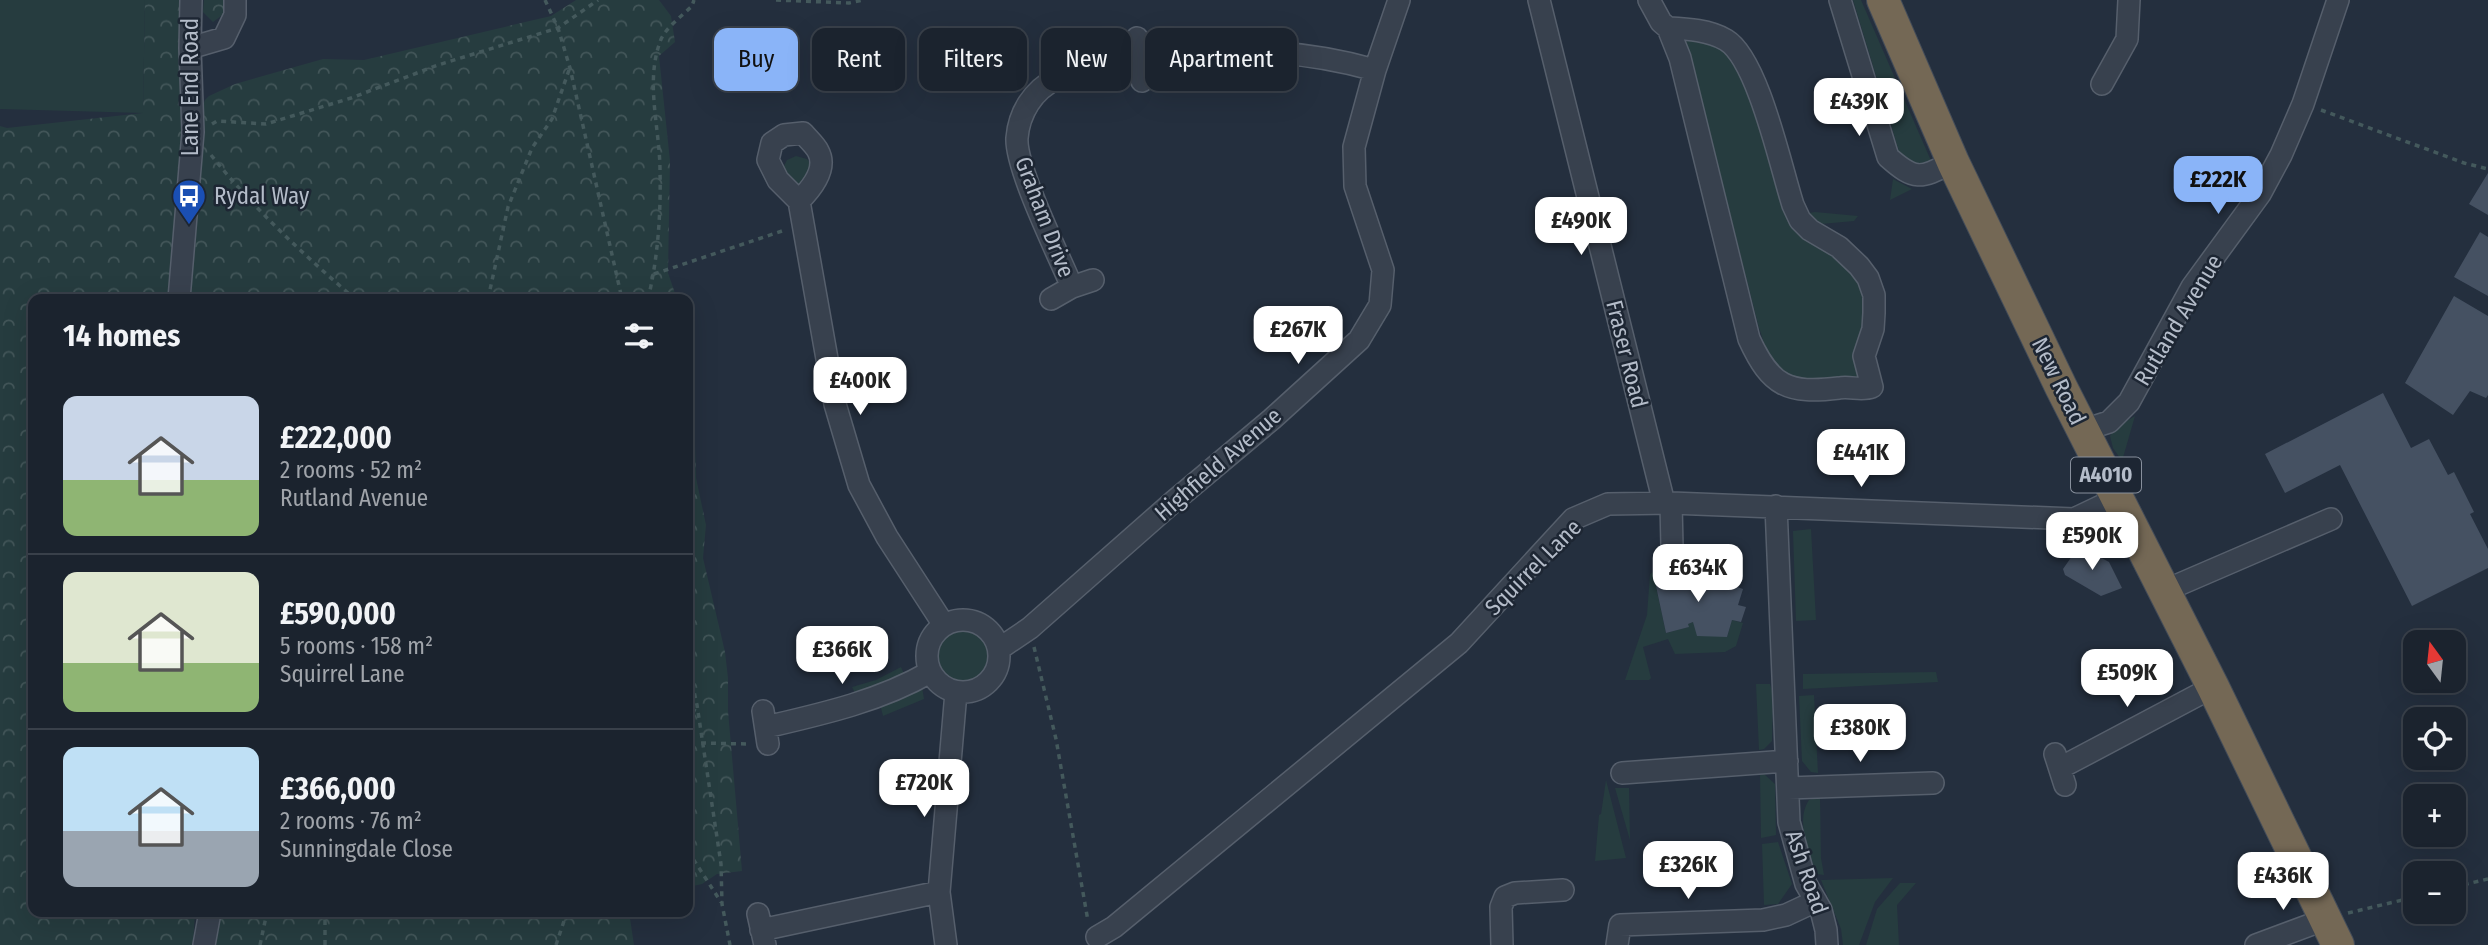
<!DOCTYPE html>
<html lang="en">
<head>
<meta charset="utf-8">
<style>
	body { margin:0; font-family:"Fira Sans Condensed",sans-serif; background:#242b36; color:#f1f3f6; height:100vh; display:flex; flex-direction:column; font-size:26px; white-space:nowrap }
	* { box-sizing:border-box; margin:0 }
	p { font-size:23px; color:#a0a4aa }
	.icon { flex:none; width:38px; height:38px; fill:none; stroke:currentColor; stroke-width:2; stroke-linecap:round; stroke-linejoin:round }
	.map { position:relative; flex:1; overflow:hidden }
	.drawer { position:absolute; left:28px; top:294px; width:665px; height:623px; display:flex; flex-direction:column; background:#1b232e; border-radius:14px; box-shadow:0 7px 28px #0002,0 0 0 2px #39404a }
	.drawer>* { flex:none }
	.top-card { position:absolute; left:714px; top:28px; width:665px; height:63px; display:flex; gap:14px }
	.needle { width:46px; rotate:345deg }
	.fabs { position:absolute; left:2403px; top:630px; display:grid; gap:14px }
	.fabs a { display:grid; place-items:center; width:63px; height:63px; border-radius:14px; background:#1b232e; box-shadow:0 7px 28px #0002,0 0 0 2px #39404a; font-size:35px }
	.price { position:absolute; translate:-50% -60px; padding:0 16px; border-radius:14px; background:#fff; color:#222; font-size:23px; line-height:46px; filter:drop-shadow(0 2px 4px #0008) }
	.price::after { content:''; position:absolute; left:50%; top:42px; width:21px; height:16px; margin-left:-10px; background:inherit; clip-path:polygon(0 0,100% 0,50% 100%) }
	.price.on { background:#8ab4f8; color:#111 }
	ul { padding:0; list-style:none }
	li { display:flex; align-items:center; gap:21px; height:175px; padding:0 35px }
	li+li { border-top:2px solid #39404a }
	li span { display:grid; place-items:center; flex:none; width:196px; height:140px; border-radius:14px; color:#555 }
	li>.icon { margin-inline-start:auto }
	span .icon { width:84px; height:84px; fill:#fffc; stroke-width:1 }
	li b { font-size:30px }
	h2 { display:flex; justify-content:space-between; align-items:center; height:84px; padding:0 35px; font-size:30px }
	.pill { padding:0 24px; border-radius:14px; background:#1b232e; box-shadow:0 7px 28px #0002,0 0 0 2px #39404a; font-size:24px; line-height:63px }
	.pill.on { background:#8ab4f8; color:#111 }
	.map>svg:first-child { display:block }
	.green { fill:#263c3f }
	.forest { fill:url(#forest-crowns) }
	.building { fill:#455162 }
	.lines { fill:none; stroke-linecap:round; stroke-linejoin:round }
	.minor-casing { stroke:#565f6c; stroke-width:24 }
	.highway-casing { stroke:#434c59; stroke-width:34 }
	.path { stroke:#44595c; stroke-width:3.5; stroke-dasharray:5 5; stroke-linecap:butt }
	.minor { stroke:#38414e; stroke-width:21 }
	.highway { stroke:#746855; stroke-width:32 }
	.labels { text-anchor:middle; stroke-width:5; stroke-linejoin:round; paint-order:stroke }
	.shield { fill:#1d2633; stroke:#878f9c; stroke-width:2 }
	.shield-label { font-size:21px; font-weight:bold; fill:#b4bcc9 }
	.street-label { font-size:23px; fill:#b4bcc9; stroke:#1d2633 }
	.poi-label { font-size:23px; fill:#b4bcc9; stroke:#1d2633; text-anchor:start }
</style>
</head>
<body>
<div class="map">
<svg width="2488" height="945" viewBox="0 0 2488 945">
	<defs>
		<pattern id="forest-crowns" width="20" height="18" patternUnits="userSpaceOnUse" patternTransform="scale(1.75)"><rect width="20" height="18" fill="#263c3f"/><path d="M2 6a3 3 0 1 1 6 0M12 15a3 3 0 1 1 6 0" fill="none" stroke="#435659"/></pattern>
	</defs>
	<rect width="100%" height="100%" fill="#242f3e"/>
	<path class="green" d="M0 0H145L143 113 0 109Z
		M1853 0H1861L1932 163 1917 171 1900 155Z
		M1685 36 1726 38 1800 214 1875 291 1884 335 1862 340 1869 380C1838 380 1790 392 1771 359 1765 350 1763 338 1759 328Z
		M796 156 807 159 813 167 801 188 782 170 787 160Z
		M1893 179 1912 189 1890 200Z
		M1809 213 1815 212 1858 216 1854 221 1821 224Z
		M2135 416 2122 461 2113 448 2110 436 2115 428Z
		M1811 529 1816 620 1796 621 1793 531Z
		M1653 572 1666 633 1688 627V624L1693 622 1727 637 1732 620 1743 623 1736 646 1725 652 1675 654 1668 639 1643 647 1651 678 1649 680H1625L1647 615 1650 574Z
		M937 655a29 29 0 1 1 58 0a29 29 0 1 1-58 0Z
		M901 667 906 678 858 699 852 687 876 680Z
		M1936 672 1938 682 1803 689V674Z
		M1756 684H1770L1773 694 1772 741 1764 749 1759 750Z
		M922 687 924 699 883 716 880 704Z
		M1814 695 1818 773 1811 772 1802 761 1799 696Z
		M1764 774 1775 784 1776 835 1761 838 1760 775Z
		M1606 780 1626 858 1595 861 1599 815 1601 814Z
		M1615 788H1629L1630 840Z
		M1820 797 1821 858 1824 875 1817 874C1809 853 1795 821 1809 800Z
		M1778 842 1792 884 1778 904 1764 905 1762 844Z
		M1893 878 1875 902 1859 945H1843L1841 929 1821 880Z
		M1900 883H1916L1897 905 1899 945H1866L1877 909Z"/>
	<path class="forest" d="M145 0H182L185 159 171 299H33V912H195L193 945H0V126L7 128 143 113Z
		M204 0H227L225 13 213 22 203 12Z
		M576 0H659L671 16 675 42 659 56 670 161 668 273 677 299H187L198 118 205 100 209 96 235 84 323 59 364 60 551 16Z
		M688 382 695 446 696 478 706 525 703 558 725 652 728 678V711L742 871 717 874 702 884 688 887Z
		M218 912H629L634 945H213Z"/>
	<path class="building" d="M2488 173V215L2469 204Z
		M2480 232 2488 237V296L2454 277Z
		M2454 296 2488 316V395L2486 398 2470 391 2453 415 2405 383Z
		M2383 393 2411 448 2429 439 2448 475 2454 472 2474 512 2470 514 2488 549V568L2412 606 2340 465 2285 493 2265 454Z
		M2079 546 2109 562 2122 588 2101 596 2065 575 2063 569Z
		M1680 565 1686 586 1714 579 1743 589 1738 605 1746 607 1741 622 1732 620 1727 637 1697 636 1693 622 1688 624 1689 627 1666 633 1653 572Z"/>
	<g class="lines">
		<g class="minor-casing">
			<path id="minor" d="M1539 0 1664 503
				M1649 0 1661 22 1668 28 1680 58 1749 339C1771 387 1788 394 1839 388 1851 386 1861 391 1872 387L1864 356 1873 329 1874 313V295L1868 278 1859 266 1839 247 1810 230 1800 220 1793 205C1781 168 1758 59 1726 40 1709 30 1688 29 1668 28
				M1840 0 1888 157C1916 182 1921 178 1953 162
				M1137 38 1142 81
				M190 48 224 38 235 15V0
				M2102 84 2127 39 2129 0
				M799 201C811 189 828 169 818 151 815 145 808 139 803 133L784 135 772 143 768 160 778 180 799 201 835 404 859 485 887 537 944 625
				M1072 287C1059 256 1015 167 1017 138 1019 113 1033 90 1056 79 1088 63 1129 62 1165 59 1198 57 1233 51 1266 52 1303 54 1340 60 1375 70
				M179 299 193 132 190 48 191 0
				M1051 299 1072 287 1093 280
				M2084 430 2109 422 2129 402 2192 287 2260 194 2281 155 2303 104 2338 0
				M1671 503 1672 547
				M1776 506 1789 822 1806 884 1821 910 1826 930 1827 945
				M2164 591 2331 519
				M927 656a36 36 0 1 1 72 0a36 36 0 1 1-72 0Z
				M999 649 1030 628 1173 502 1272 419 1359 340 1380 305 1383 270 1355 186 1354 147 1375 70 1399 0
				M763 711 768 744
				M766 727C822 714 880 701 930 672
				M2055 754 2065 785
				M2060 768 2213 687
				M1622 773 1787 761
				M1788 788 1933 783
				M758 914 765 945
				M761 930 939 892
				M1097 937 1114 927 1459 643 1573 519 1608 504 1671 503 2074 519 2118 498
				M204 945 210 912
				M946 945 939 892 956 692
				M1502 945 1501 907 1505 897 1515 893 1563 890
				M1617 945 1620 925 1763 920 1786 915 1816 901
				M2256 945 2326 919"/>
		</g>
		<g class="highway-casing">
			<path id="highway" d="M1883 0 1953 162 2061 387 2213 687 2338 945"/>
		</g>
		<path class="path" d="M545 0 558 28 570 68 622 299
			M776 0 849 3 864 0
			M2321 110 2464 163 2488 169
			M212 124 217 121 266 124 351 98 438 65 558 28 598 0
			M211 155C255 210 303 254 355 299
			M654 274 785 230
			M488 299 508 207 532 148 552 119 569 70
			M648 299C658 258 661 213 660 171 660 129 645 83 660 42 664 29 682 16 692 6L694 0
			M1034 647 1056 739 1088 921
			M688 664 697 705 721 864 722 904 730 945
			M688 722 696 707
			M701 743 748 744
			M688 851 721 902
			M2454 887 2488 879
			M2348 913 2415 897
			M260 945 267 912
			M325 945V912
			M556 945 567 912"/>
		<use href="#minor" class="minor"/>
		<use href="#highway" class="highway"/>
	</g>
	<defs>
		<g id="bus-pin" transform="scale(1.75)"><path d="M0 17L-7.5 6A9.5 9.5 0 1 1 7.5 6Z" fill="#1a4fb4" stroke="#1d2633"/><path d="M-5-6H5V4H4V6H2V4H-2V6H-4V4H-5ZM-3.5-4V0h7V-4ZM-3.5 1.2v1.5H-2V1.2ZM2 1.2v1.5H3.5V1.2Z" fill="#fff"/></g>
	</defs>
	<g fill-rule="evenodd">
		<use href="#bus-pin" x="189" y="196"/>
	</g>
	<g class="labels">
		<rect class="shield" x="2071" y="457.5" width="70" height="35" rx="5"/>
		<g class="shield-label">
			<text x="2106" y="482">A4010</text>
		</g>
		<g class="street-label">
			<text transform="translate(190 87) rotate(-90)" y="8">Lane End Road</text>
			<text transform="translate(1045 217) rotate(69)" y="8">Graham Drive</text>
			<text transform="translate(2178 320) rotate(-59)" y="8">Rutland Avenue</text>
			<text transform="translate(1627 354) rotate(76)" y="8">Fraser Road</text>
			<text transform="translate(2059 381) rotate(64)" y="8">New Road</text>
			<text transform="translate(1218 464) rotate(-41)" y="8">Highfield Avenue</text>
			<text transform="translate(1533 567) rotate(-45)" y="8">Squirrel Lane</text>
			<text transform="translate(1807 872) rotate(71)" y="8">Ash Road</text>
		</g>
		<g class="poi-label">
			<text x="214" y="204">Rydal Way</text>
		</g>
	</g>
</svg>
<div class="fabs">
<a><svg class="needle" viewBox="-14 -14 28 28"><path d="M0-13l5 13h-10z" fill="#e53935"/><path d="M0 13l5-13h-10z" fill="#a0a4aa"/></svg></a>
<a><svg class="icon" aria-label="locate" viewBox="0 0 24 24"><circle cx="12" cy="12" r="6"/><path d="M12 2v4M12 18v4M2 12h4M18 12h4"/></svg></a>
<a>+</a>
<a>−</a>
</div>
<b class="price" style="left:1859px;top:138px">£439K</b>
<b class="price on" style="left:2218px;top:216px">£222K</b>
<b class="price" style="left:1581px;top:257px">£490K</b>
<b class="price" style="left:1298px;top:366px">£267K</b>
<b class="price" style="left:860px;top:417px">£400K</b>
<b class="price" style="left:1861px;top:489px">£441K</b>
<b class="price" style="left:2092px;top:572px">£590K</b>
<b class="price" style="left:1698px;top:604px">£634K</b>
<b class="price" style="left:842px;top:686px">£366K</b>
<b class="price" style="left:2127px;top:709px">£509K</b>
<b class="price" style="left:1860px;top:764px">£380K</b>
<b class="price" style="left:924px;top:819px">£720K</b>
<b class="price" style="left:1688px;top:901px">£326K</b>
<b class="price" style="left:2283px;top:912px">£436K</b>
<div class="top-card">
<a class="pill on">Buy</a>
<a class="pill">Rent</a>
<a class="pill">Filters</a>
<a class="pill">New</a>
<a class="pill">Apartment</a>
</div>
<section class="drawer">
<h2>14 homes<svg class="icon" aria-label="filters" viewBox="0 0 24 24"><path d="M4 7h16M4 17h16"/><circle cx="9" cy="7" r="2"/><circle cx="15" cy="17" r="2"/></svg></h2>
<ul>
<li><span style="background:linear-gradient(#c9d6e8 60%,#8fb573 0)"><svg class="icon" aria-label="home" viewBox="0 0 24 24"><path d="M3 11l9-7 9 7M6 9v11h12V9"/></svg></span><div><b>£222,000</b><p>2 rooms · 52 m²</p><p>Rutland Avenue</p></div></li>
<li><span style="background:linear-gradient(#dfe7d0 65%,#8fb573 0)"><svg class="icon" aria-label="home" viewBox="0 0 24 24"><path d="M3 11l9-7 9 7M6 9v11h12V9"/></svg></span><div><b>£590,000</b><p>5 rooms · 158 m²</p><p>Squirrel Lane</p></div></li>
<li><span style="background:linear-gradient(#bfe0f5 60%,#9aa5b1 0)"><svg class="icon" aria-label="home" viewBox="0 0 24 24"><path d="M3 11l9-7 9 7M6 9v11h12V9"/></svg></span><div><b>£366,000</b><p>2 rooms · 76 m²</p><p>Sunningdale Close</p></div></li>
</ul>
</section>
</div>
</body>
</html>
